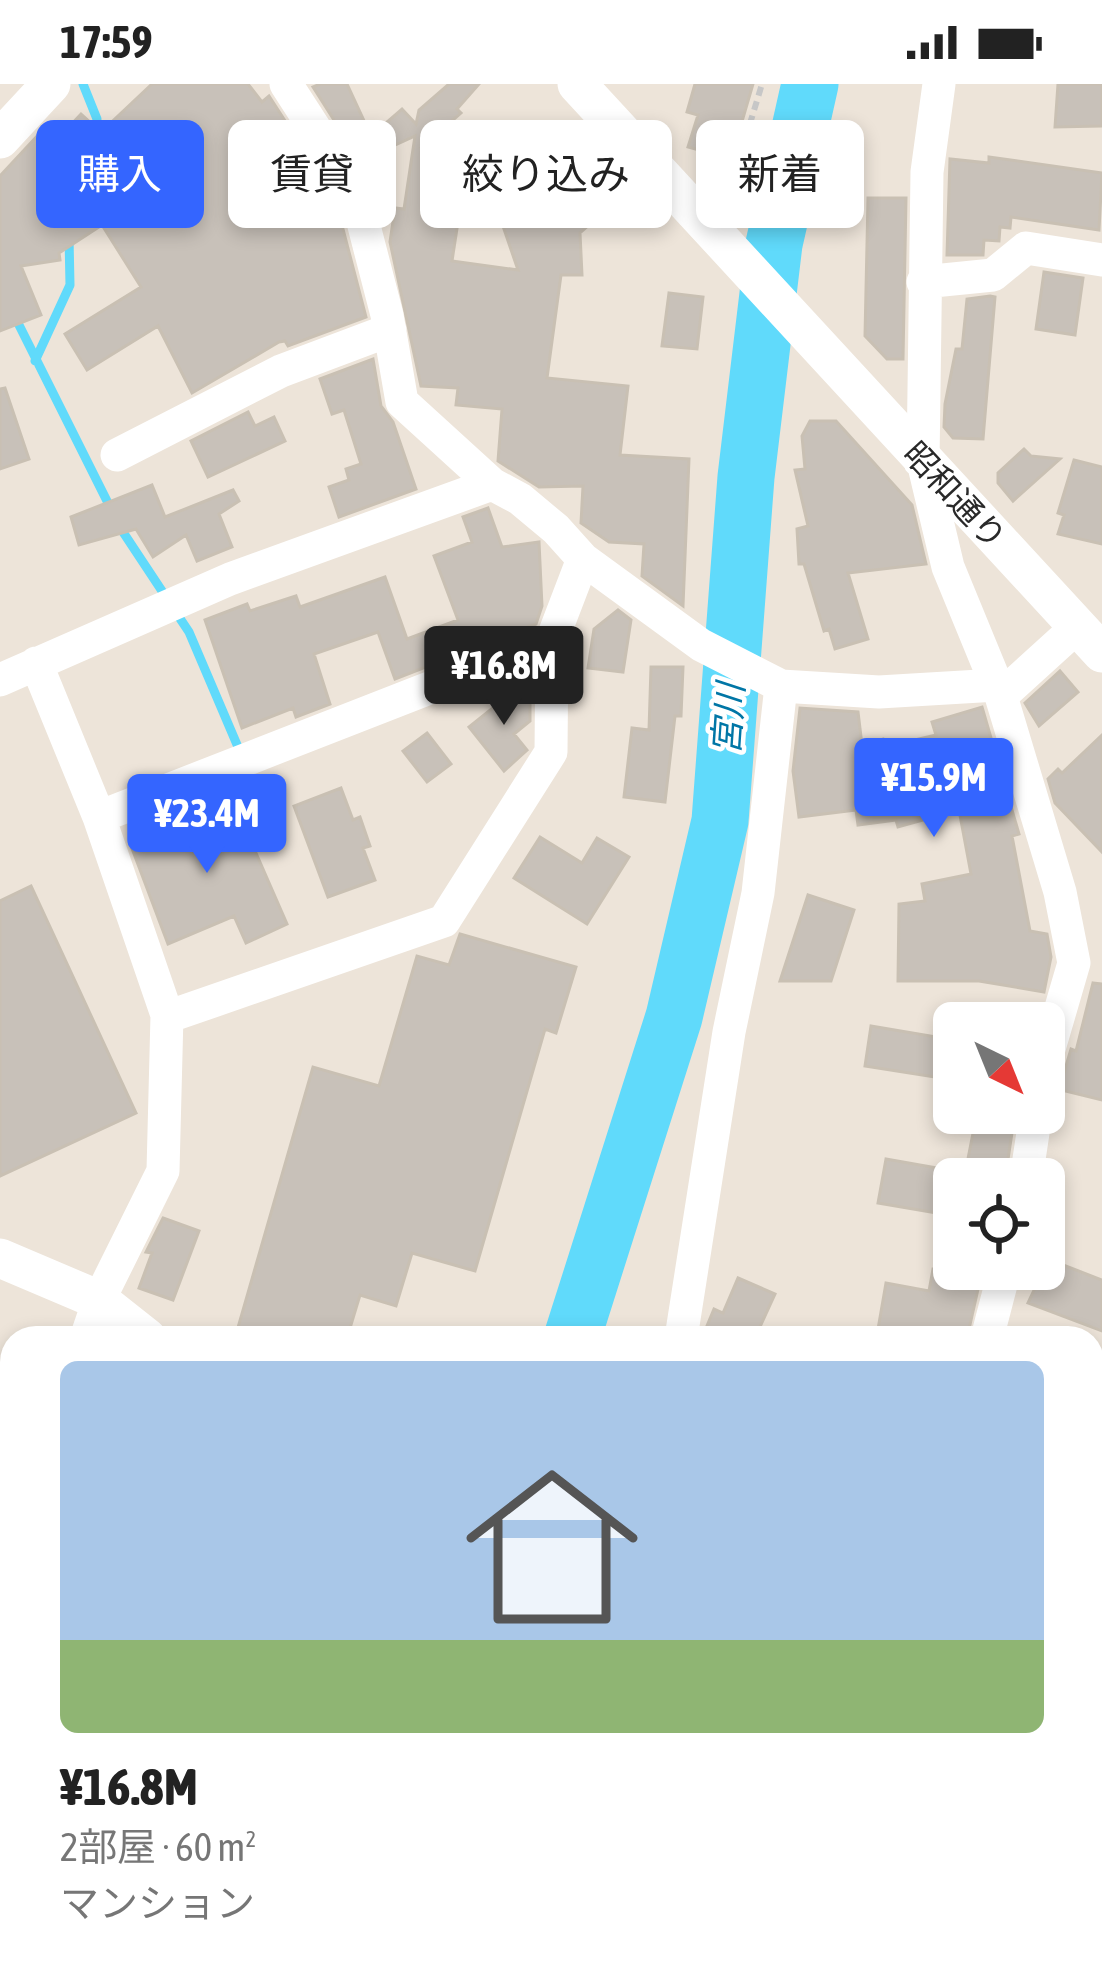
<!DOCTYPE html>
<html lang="ja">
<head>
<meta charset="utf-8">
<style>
	body { margin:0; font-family:"Asap Condensed","Noto Sans JP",sans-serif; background:#f2f2f2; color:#222; height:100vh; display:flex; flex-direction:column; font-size:45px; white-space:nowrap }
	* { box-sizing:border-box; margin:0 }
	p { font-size:39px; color:#767676 }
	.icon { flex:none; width:66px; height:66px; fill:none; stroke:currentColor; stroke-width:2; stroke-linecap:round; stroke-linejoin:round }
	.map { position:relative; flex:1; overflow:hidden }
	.details { position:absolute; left:0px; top:1242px; width:1104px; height:663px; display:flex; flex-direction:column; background:#fff; border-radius:36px 36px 0 0; box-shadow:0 6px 18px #0003 }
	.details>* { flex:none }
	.hud { position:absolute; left:36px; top:36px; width:1032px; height:108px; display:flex; gap:24px }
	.needle { width:78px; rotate:137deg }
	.tools { position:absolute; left:933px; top:918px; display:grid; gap:24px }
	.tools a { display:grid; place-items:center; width:132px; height:132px; border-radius:18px; background:#fff; box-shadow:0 6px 18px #0003; font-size:60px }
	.price { position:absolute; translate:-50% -102px; padding:0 27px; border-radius:12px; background:#3465ff; color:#fff; font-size:39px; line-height:78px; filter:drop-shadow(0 3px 6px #0008) }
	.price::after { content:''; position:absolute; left:50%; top:72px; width:36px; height:27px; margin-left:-18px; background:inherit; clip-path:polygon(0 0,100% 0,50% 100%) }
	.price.on { background:#222; color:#fff }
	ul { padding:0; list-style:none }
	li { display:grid; align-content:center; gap:24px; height:636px; padding:0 60px }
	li+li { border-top:3px solid #e0e0e0 }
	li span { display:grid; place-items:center; height:372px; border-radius:18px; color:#555 }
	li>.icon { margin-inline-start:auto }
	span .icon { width:216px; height:216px; fill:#fffc; stroke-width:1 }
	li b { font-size:51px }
	.chip { padding:0 42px; border-radius:18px; background:#fff; box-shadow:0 6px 18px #0003; font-size:42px; line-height:108px }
	.chip.on { background:#3465ff; color:#fff }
	.status { display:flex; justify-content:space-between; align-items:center; height:84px; padding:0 60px; background:#fff; direction:ltr }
	.status svg { height:33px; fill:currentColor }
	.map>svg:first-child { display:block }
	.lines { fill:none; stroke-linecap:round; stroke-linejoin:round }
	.stream { stroke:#60dafb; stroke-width:9 }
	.river { stroke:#60dafb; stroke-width:57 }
	.building { fill:#c8c1b9; stroke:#c9c0b3; stroke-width:3 }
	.path { stroke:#c7c7c7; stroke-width:6; stroke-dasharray:9 6; stroke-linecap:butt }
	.minor { stroke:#fff; stroke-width:33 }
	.tertiary { stroke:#fff; stroke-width:39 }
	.labels { text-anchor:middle; stroke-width:9; stroke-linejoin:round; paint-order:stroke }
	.street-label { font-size:33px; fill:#292929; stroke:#fff }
	.water-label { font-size:36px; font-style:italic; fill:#0076a6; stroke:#fff }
</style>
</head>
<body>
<div class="status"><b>17:59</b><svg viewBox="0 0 49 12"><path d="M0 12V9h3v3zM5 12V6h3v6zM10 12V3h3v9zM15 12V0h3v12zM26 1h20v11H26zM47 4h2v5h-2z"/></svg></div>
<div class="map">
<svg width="1102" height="1903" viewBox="0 0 1102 1903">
	<rect width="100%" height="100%" fill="#ede4d9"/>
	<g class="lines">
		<path class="stream" d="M83 0 97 35 94 55
			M15 233 112 427
			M35 277 70 201 69 153
			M119 442 166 513
			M175 527 189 548 238 663"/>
		<path class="river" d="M572 1254 674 933 720 737 746 393 774 160 810 0
			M445 1903 447 1893"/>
	</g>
	<path class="building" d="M152 0H248L262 18 269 12 322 94 288 109 332 115 338 126 366 233 288 262 285 257 279 258 192 309 158 242 87 286 65 250 141 203 102 141 59 169 60 176 21 182 41 231 0 247V92L39 50 52 61 81 30 101 48Z
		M320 0H347L371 52 402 25 416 40 419 26 449 0H479L457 25 461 29 422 63 468 73 452 177 518 186 491 107 534 92 577 54 626 108 580 149 582 191H561L547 294 628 302 620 371 689 375 683 522 642 492 644 460 609 458 581 439 583 402 539 403 498 377 502 325 456 321 458 304 421 302 390 158 395 124 404 125 415 52 360 77 313 3Z
		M695 0H753L731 75 688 63 698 31 687 28Z
		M1058 0H1102V42L1055 43Z
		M989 73 1102 89 1099 146 1011 133 1010 144 1000 143 999 157 984 156 983 171H947L950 75 989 79Z
		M868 114H906L903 275H887L865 252Z
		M1044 188 1083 194 1075 251 1036 245Z
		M669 209 703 213 697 265 662 262Z
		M990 212 995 213 983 355 953 354 944 343 945 320 956 265H962L967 215Z
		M373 275 381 322 393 338 416 405 339 433 329 403 349 396 346 385 361 380 344 326 332 330 320 295Z
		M5 304 29 375 0 385V305Z
		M248 328 255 342 274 333 285 357 208 393 191 357Z
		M810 337H836L912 421 926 480 848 489 868 555 835 565 829 545 824 547 804 480H799L797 445 808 442 795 386 805 385 802 352Z
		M1024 365 1031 372 1060 375 1013 417 998 399V389Z
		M1074 376 1102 383V460L1058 450 1064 431 1058 429Z
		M152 401 165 433 233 406 239 417 219 430 232 463 197 477 186 451 153 473 136 445 79 461 71 433Z
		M488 424 502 463 539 458 542 522 536 540 395 595 378 548 314 570 330 620 296 633 293 624 242 644 205 536 247 520 250 527 296 512 300 523 385 493 407 555 458 536 434 472 472 458 463 433Z
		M618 526 631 536 623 588 588 584 594 545Z
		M651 583H683L681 632H675L665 718 624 713 632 644 649 646Z
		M1060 587 1078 608 1039 642 1025 619Z
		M519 603 530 617V637L514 650 527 666 504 687 469 643Z
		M982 623 1019 750 1012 752 1030 847 1047 850 1051 873 1044 908 979 897H898L899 820 925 817 922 800 971 790 959 726 898 743 896 736 858 741 856 726 799 733 793 687 800 624 858 628 862 661 883 655 885 663 936 651 932 638Z
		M427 649 451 680 427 698 403 667Z
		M1102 651V768L1055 719 1048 695 1058 685 1062 689Z
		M341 704 353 736 360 733 370 762 363 764 375 796 328 813 294 722Z
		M232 714 287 840 246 859 234 832 168 860 130 759Z
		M540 753 582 779 597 754 629 773 587 840 514 794Z
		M31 802 136 1029 0 1092V817Z
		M808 811 854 826 831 897H780Z
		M460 850 576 883 556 949 545 945 475 1187 412 1169 396 1222 360 1211 347 1254H235L313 983 379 1002 417 872 449 881Z
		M1093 899 1102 900V1016L1049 1003 1064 989 1071 965 1076 967Z
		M871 942 954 956V996L865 982Z
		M977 1029H1015L1005 1095H964Z
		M886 1075 954 1087V1132L878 1119Z
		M163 1134 199 1147 173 1216 139 1204 152 1169 146 1168Z
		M1045 1174 1102 1196V1247L1028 1219 1044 1185Z
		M933 1185H973L972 1190 981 1192 967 1254 877 1251 886 1199 929 1207Z
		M738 1194 775 1210 759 1245 780 1254H702L714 1225 723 1229Z"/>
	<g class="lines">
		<path class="path" d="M728 112 762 0"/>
		<path class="minor" d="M286 0 355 107 387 231 402 318 492 400 520 415 556 445 583 475 701 561 781 602 758 809 729 948 681 1254
			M939 0 927 88 923 378 948 483 1001 612
			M923 198 993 191 1026 164 1102 176
			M117 371 281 287 390 246
			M36 579 99 733 167 931 163 1087 99 1216 86 1254
			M0 596 230 495 492 400
			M781 602 879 608 997 601
			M99 733 552 556
			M167 933 444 837 551 668 552 556 583 475
			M1044 982 1074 879 1060 808 1001 612 1077 543
			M1026 1095 1036 1029
			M987 1254 1005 1185
			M12 1457 1 1488 12 1492
			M540 1893 583 1903
			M724 1893V1903"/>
		<path class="tertiary" d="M577 0 1102 569
			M0 55 51 0
			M0 1174 99 1216 147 1254
			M22 1903 26 1893"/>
	</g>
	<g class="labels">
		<g class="street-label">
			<text transform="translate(955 411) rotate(47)" y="12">昭和通り</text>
		</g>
		<g class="water-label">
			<text transform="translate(728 635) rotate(-86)" y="13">宮川</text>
		</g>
	</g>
</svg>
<div class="tools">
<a><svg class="needle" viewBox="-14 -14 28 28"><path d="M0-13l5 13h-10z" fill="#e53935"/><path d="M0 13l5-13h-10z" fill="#767676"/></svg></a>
<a><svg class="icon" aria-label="locate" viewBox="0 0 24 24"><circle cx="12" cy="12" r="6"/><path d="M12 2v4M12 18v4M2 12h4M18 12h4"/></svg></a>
</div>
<b class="price on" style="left:504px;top:644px">¥16.8M</b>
<b class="price" style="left:934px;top:756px">¥15.9M</b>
<b class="price" style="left:207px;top:792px">¥23.4M</b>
<div class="hud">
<a class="chip on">購入</a>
<a class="chip">賃貸</a>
<a class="chip">絞り込み</a>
<a class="chip">新着</a>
</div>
<section class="details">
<ul>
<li><span style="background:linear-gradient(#a9c7e8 75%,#8fb573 0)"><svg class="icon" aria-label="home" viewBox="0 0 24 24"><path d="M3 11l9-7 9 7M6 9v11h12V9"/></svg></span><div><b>¥16.8M</b><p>2部屋 · 60 m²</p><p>マンション</p></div></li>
</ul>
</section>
</div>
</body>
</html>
